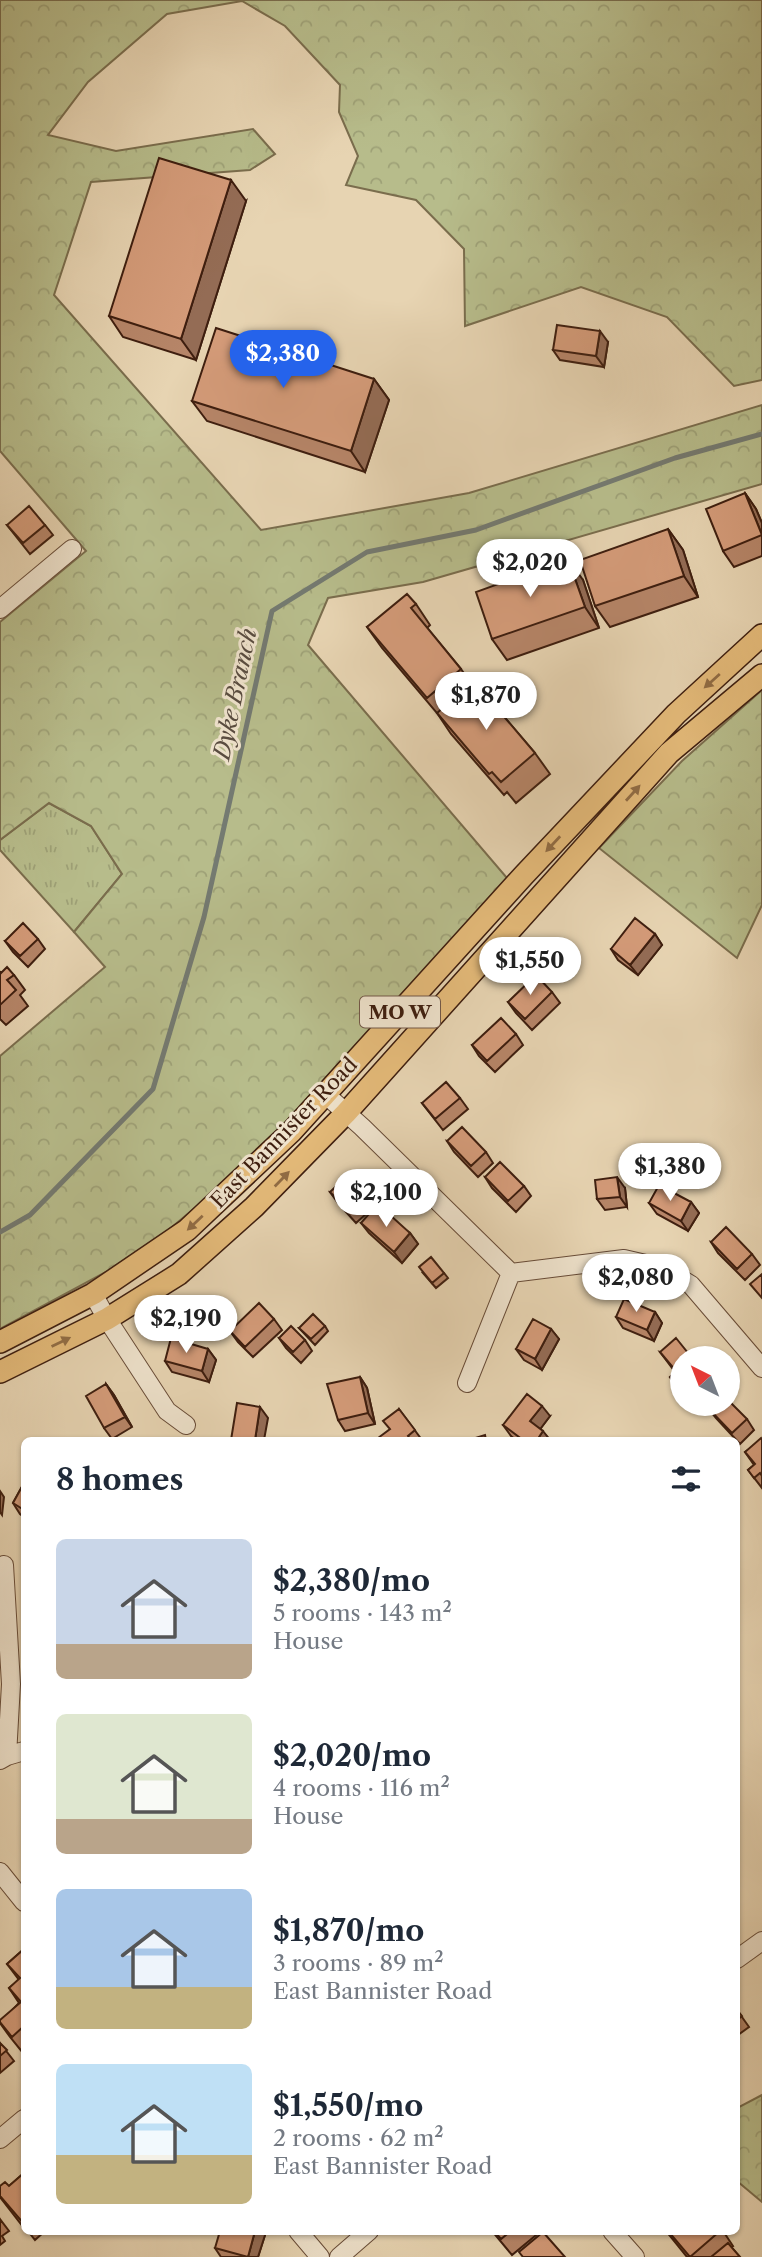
<!DOCTYPE html>
<html lang="en">
<head>
<meta charset="utf-8">
<style>
	body { margin:0; font-family:"Libre Caslon Text",serif; background:#f6f6f7; color:#1f2937; height:100vh; display:flex; flex-direction:column; font-size:26px; white-space:nowrap }
	* { box-sizing:border-box; margin:0 }
	p { font-size:23px; color:#747a83 }
	.icon { flex:none; width:38px; height:38px; fill:none; stroke:currentColor; stroke-width:2; stroke-linecap:round; stroke-linejoin:round }
	.map { position:relative; flex:1; overflow:hidden }
	.details { position:absolute; left:21px; top:1437px; width:719px; height:798px; display:flex; flex-direction:column; background:#fff; border-radius:10px; box-shadow:0 2px 5px #0004 }
	.details>* { flex:none }
	.needle { width:46px; rotate:318deg }
	.fabs { position:absolute; left:670px; top:1346px; display:grid; gap:14px }
	.fabs a { display:grid; place-items:center; width:70px; height:70px; border-radius:50%; background:#fff; box-shadow:0 2px 5px #0004; font-size:35px }
	.price { position:absolute; translate:-50% -60px; padding:0 16px; border-radius:24px; background:#fff; color:#222; font-size:23px; line-height:46px; filter:drop-shadow(0 2px 4px #0008) }
	.price::after { content:''; position:absolute; left:50%; top:42px; width:21px; height:16px; margin-left:-10px; background:inherit; clip-path:polygon(0 0,100% 0,50% 100%) }
	.price.selected { background:#2563eb; color:#fff }
	ul { padding:0; list-style:none }
	li { display:flex; align-items:center; gap:21px; height:175px; padding:0 35px }
	li span { display:grid; place-items:center; flex:none; width:196px; height:140px; border-radius:10px; color:#555 }
	li>.icon { margin-inline-start:auto }
	span .icon { width:84px; height:84px; fill:#fffc; stroke-width:1 }
	li b { font-size:30px }
	h2 { display:flex; justify-content:space-between; align-items:center; height:84px; padding:0 35px; font-size:30px }
	.map>svg:first-child { display:block }
	.grass { fill:url(#grass-tufts); stroke:#7a6d4d; stroke-width:2 }
	.forest { fill:url(#forest-crowns); stroke:#7a6d4d; stroke-width:2 }
	.lines { fill:none; stroke-linecap:round; stroke-linejoin:round }
	.stream { stroke:#747a71; stroke-width:5 }
	.minor-casing { stroke:#684c38; stroke-width:20 }
	.major-casing { stroke:#3e1e0f; stroke-width:24 }
	.minor { stroke:#efe3cd; stroke-width:18 }
	.major { stroke:#e4ba79; stroke-width:21 }
	.wall { fill:#b68568; stroke:#3e1e0f; stroke-width:2 }
	.shaded-wall { fill:#946c55; stroke:#3e1e0f; stroke-width:2 }
	.building { fill:#d49b79; stroke:#3e1e0f; stroke-width:2 }
	.oneway { fill:#916c44 }
	.labels { text-anchor:middle; stroke-width:6; stroke-linejoin:round; paint-order:stroke }
	.shield { fill:#efe3cd; stroke:#735948; stroke-width:2 }
	.shield-label { font-size:19px; font-weight:bold; fill:#3e1e0f }
	.street-label { font-size:21px; fill:#3e1e0f; stroke:#efe3cd }
	.water-label { font-size:23px; font-style:italic; fill:#594c40; stroke:#efe3cd }
</style>
</head>
<body>
<div class="map">
<svg width="762" height="2257" viewBox="0 0 762 2257">
	<defs>
		<pattern id="grass-tufts" width="24" height="20" patternUnits="userSpaceOnUse" patternTransform="scale(1.75)"><rect width="24" height="20" fill="#b7bc8b"/><path d="M3 7l-1-3M5 7V3M7 7l1-3M15 17l-1-3M17 17v-4M19 17l1-3" fill="none" stroke="#9ea177"/></pattern>
		<pattern id="forest-crowns" width="20" height="18" patternUnits="userSpaceOnUse" patternTransform="scale(1.75)"><rect width="20" height="18" fill="#b7bc8b"/><path d="M2 6a3 3 0 1 1 6 0M12 15a3 3 0 1 1 6 0" fill="none" stroke="#9ea177"/></pattern>
	</defs>
	<rect width="100%" height="100%" fill="#e7d4b2"/>
	<filter id="stains"><feTurbulence type="fractalNoise" baseFrequency=".00286" numOctaves="4"/><feColorMatrix values="0 0 0 0 .2 0 0 0 0 .09 0 0 0 0 .02 0 0 0 .5 -.17"/></filter>
	<radialGradient id="worn" r=".72"><stop offset=".6" stop-color="#630" stop-opacity="0"/><stop offset="1" stop-color="#630" stop-opacity=".3"/></radialGradient>
	<path class="grass" d="M49 803 91 826 122 874 74 932 0 850V840Z"/>
	<path class="forest" d="M0 0H762V380L734 386 667 317 581 287 465 326 464 249 416 200 346 185 358 156 339 112 340 85 285 26 242 1 167 14 88 82 48 135 116 151 253 129 275 154 250 170 91 182 54 295 261 530 469 493 762 405V484L423 582 328 598 308 645 507 878 276 1133 214 1192 166 1232 106 1272 0 1329V1056L105 967 74 932 122 874 91 826 49 803 0 840V622L86 551 0 451Z
		M762 690V905L737 958 599 848 682 761Z
		M762 2095V2202L737 2181V2108Z"/>
	<g class="lines">
		<path class="stream" d="M0 1232 30 1215 153 1089 204 917 272 611 367 552 476 530 675 458 762 434"/>
		<g class="minor-casing">
			<path id="minor" d="M0 609 72 549
				M325 1094 362 1127 511 1273 624 1259 663 1268 691 1285 762 1368
				M93 1294 107 1319 167 1411 186 1425
				M467 1383 511 1273
				M7 1756 24 1751
				M0 1760 7 1756 11 1684 4 1565
				M0 1872 24 1902
				M737 1959 762 1941
				M0 2139 24 2119
				M298 2231 320 2257
				M612 2231 635 2257
				M339 2257 369 2231"/>
		</g>
		<g class="major-casing">
			<path id="major" d="M0 1342 93 1294 187 1230 292 1131 524 875 676 714 762 635
				M0 1372 107 1319 179 1274 254 1207 346 1113 669 753 762 675"/>
		</g>
		<use href="#minor" class="minor"/>
		<use href="#major" class="major"/>
	</g>
	<path class="wall" d="M246 201 196 360 123 337 109 316Z
		M608 342 604 367 560 360 553 350Z
		M374 379 389 400 365 472 207 421 192 401Z
		M745 493 756 509 762 523V556L734 567 723 551Z
		M7 525H45L53 535 30 554Z
		M668 529 683 550 698 597 610 627 595 606Z
		M583 580 599 628 507 660 492 639Z
		M416 604 430 625 427 628 461 669 471 683 487 690 502 711 500 712 535 753 550 774 516 803 507 792 504 795 451 734 437 713 382 648 367 627Z
		M655 934 662 945 638 975 618 960 611 949Z
		M38 939 45 949 28 967 13 952 5 941Z
		M0 972 14 975 25 990 20 995 28 1006 6 1025 0 1019Z
		M552 992 560 1003 532 1030 516 1013 508 1002Z
		M516 1034 523 1045 495 1072 479 1056 472 1045Z
		M460 1098 468 1109 443 1130 422 1103Z
		M447 1141 486 1152 493 1163 478 1177 454 1152Z
		M485 1177 524 1186 531 1196 516 1212 492 1188Z
		M625 1188 627 1207 605 1210 597 1199Z
		M330 1192 367 1195 375 1206 356 1223 338 1203Z
		M691 1202 699 1213 688 1231 657 1214 649 1203Z
		M388 1218 410 1233 418 1244 402 1263 369 1233 361 1223Z
		M711 1242 752 1254 760 1265 745 1280 718 1253Z
		M423 1273H444L448 1278 436 1288Z
		M655 1312 662 1323 654 1341 623 1328 616 1317Z
		M274 1319 282 1330 253 1357 238 1342 230 1331Z
		M325 1326 328 1331 315 1345 299 1328Z
		M551 1329 559 1339 542 1370 524 1360 516 1349Z
		M279 1338 305 1340 312 1351 301 1363 286 1348Z
		M208 1349 216 1360 209 1382 172 1372 165 1361Z
		M660 1352 682 1358V1394L670 1377 675 1372Z
		M360 1377 367 1388 375 1424 345 1431 338 1420Z
		M106 1384 114 1395 132 1427 112 1439 104 1428Z
		M708 1408 747 1419 754 1430 740 1444 716 1418Z
		M399 1409 422 1440H379L390 1430Z
		M550 1416 540 1429 550 1440H516L511 1436 503 1425Z
		M762 1440V1488L748 1470 754 1465 745 1452Z
		M24 1483V1517L20 1514 13 1503Z
		M24 1949V2052L23 2053 10 2037 0 2023 19 2003 9 1988 19 1980 7 1964Z
		M737 2010 749 2027 738 2035 739 2037 737 2039Z
		M0 2043 14 2061 0 2073Z
		M24 2173V2228L0 2197V2186H9Z
		M0 2219 9 2231 2 2236 5 2241 0 2245Z
		M28 2231H45L35 2240Z
		M492 2231H541L512 2255Z
		M666 2231H723L733 2246 731 2247 740 2257H687Z
		M266 2232 258 2257H221L215 2248Z"/>
	<path class="shaded-wall" d="M231 180 246 201 196 360 181 339Z
		M600 331 608 342 604 367 596 356Z
		M374 379 389 400 365 472 351 451Z
		M745 493 756 509 762 523V535Z
		M668 529 683 550 698 597 684 576Z
		M568 559 583 580 599 628 585 607Z
		M655 934 662 945 638 975 630 965Z
		M617 1177 625 1188 627 1207 620 1197Z
		M691 1202 699 1213 688 1231 681 1221Z
		M410 1233 418 1244 402 1263 394 1252Z
		M655 1312 662 1323 654 1341 647 1330Z
		M551 1329 559 1339 542 1370 535 1359Z
		M208 1349 216 1360 209 1382 202 1371Z
		M360 1377 367 1388 375 1424 368 1413Z
		M106 1384 114 1395 132 1427 125 1417Z
		M542 1406 550 1416 538 1432 530 1421Z
		M260 1407 268 1418 264 1440H255Z
		M543 1431 550 1440H537Z
		M0 1491 4 1497 2 1515 0 1512Z
		M255 2231 266 2232 258 2257H248Z"/>
	<path class="building" d="M159 158 231 180 181 339 109 316Z
		M557 325 600 331 596 356 553 350Z
		M216 328 374 379 351 451 192 401Z
		M745 493 762 535 723 551 706 509Z
		M29 506 45 525 23 543 7 525Z
		M668 529 684 576 595 606 580 560Z
		M568 559 585 607 492 639 476 592Z
		M407 594 416 604 411 608 461 669 427 698 367 627Z
		M477 678 487 690 484 693 535 753 501 782 492 772 489 774 437 713Z
		M635 918 655 934 630 965 611 949Z
		M23 923 38 939 20 956 5 941Z
		M7 967 14 975 7 980 16 990 0 1005V972L1 973Z
		M536 975 552 992 525 1019 508 1002Z
		M501 1018 516 1034 487 1061 472 1045Z
		M446 1082 460 1098 435 1119 422 1103Z
		M462 1127 486 1152 471 1166 447 1141Z
		M500 1162 524 1186 508 1201 485 1177Z
		M348 1175 367 1195 349 1212 330 1192Z
		M617 1177 620 1197 597 1199 595 1180Z
		M659 1185 691 1202 681 1221 649 1203Z
		M375 1207 388 1218 390 1215 410 1233 394 1252 361 1223Z
		M726 1227 752 1254 737 1269 711 1242Z
		M431 1257 444 1273 432 1283 419 1267Z
		M762 1274V1298L750 1284Z
		M624 1299 655 1312 647 1330 616 1317Z
		M259 1303 274 1319 245 1347 230 1331Z
		M313 1314 325 1326 311 1339 299 1328Z
		M533 1319 551 1329 535 1359 516 1349Z
		M291 1326 305 1340 293 1352 279 1338Z
		M171 1338 208 1349 202 1371 165 1361Z
		M676 1338 692 1358H682V1392L670 1377 676 1371 660 1352Z
		M360 1377 368 1413 338 1420 327 1384Z
		M106 1384 125 1417 104 1428 86 1396Z
		M527 1394 542 1406 530 1421 543 1431 537 1440H523L503 1425Z
		M728 1400 747 1419 732 1433 708 1408 713 1404H728Z
		M237 1403 260 1407 255 1440H231Z
		M399 1409 415 1430 408 1436 411 1440H380L378 1438 390 1429 383 1421Z
		M485 1435 486 1440H469Z
		M761 1438 762 1440V1476L760 1473 754 1478 748 1470 755 1464 745 1452Z
		M24 1483V1510L13 1503Z
		M24 1949V2026L12 2037 0 2022V2020L21 2002 9 1988 20 1978 7 1964Z
		M737 2010 742 2016 737 2020Z
		M0 2043 7 2050 0 2056Z
		M24 2173V2224L0 2196V2186L5 2182 9 2186Z
		M220 2231H255L248 2257 215 2248Z
		M494 2231H511L501 2239Z
		M668 2231H720L690 2257Z
		M543 2232 565 2257H523L519 2252Z
		M728 2243 740 2257H711Z"/>
	<defs><path id="oneway-solid" d="M-6-.8H1V-3.2L6.5 0L1 3.2V.8H-6Z" transform="scale(1.75)"/></defs>
	<g class="oneway">
		<use href="#oneway-solid" transform="translate(712 681) rotate(138)"/>
		<use href="#oneway-solid" transform="translate(633 793) rotate(-48)"/>
		<use href="#oneway-solid" transform="translate(553 844) rotate(133)"/>
		<use href="#oneway-solid" transform="translate(282 1179) rotate(-46)"/>
		<use href="#oneway-solid" transform="translate(195 1223) rotate(137)"/>
		<use href="#oneway-solid" transform="translate(61 1342) rotate(-26)"/>
	</g>
	<g class="labels">
		<rect class="shield" x="360" y="996.5" width="80" height="31" rx="5"/>
		<g class="shield-label">
			<text x="400" y="1019">MO W</text>
		</g>
		<g class="street-label">
			<text transform="translate(284 1133) rotate(-46)" y="7">East Bannister Road</text>
		</g>
		<g class="water-label">
			<text transform="translate(235 694) rotate(-78)" y="8">Dyke Branch</text>
		</g>
	</g>
	<rect width="100%" height="100%" filter="url(#stains)"/>
	<rect width="100%" height="100%" fill="url(#worn)"/>
</svg>
<div class="fabs">
<a><svg class="needle" viewBox="-14 -14 28 28"><path d="M0-13l5 13h-10z" fill="#e53935"/><path d="M0 13l5-13h-10z" fill="#747a83"/></svg></a>
</div>
<b class="price selected" style="left:283px;top:390px">$2,380</b>
<b class="price" style="left:530px;top:599px">$2,020</b>
<b class="price" style="left:486px;top:732px">$1,870</b>
<b class="price" style="left:530px;top:997px">$1,550</b>
<b class="price" style="left:670px;top:1203px">$1,380</b>
<b class="price" style="left:386px;top:1229px">$2,100</b>
<b class="price" style="left:636px;top:1314px">$2,080</b>
<b class="price" style="left:186px;top:1355px">$2,190</b>
<section class="details">
<h2>8 homes<svg class="icon" aria-label="filters" viewBox="0 0 24 24"><path d="M4 7h16M4 17h16"/><circle cx="9" cy="7" r="2"/><circle cx="15" cy="17" r="2"/></svg></h2>
<ul>
<li><span style="background:linear-gradient(#c9d6e8 75%,#b9a48a 0)"><svg class="icon" aria-label="home" viewBox="0 0 24 24"><path d="M3 11l9-7 9 7M6 9v11h12V9"/></svg></span><div><b>$2,380/mo</b><p>5 rooms · 143 m²</p><p>House</p></div></li>
<li><span style="background:linear-gradient(#dfe7d0 75%,#b9a48a 0)"><svg class="icon" aria-label="home" viewBox="0 0 24 24"><path d="M3 11l9-7 9 7M6 9v11h12V9"/></svg></span><div><b>$2,020/mo</b><p>4 rooms · 116 m²</p><p>House</p></div></li>
<li><span style="background:linear-gradient(#a9c7e8 70%,#c2b280 0)"><svg class="icon" aria-label="home" viewBox="0 0 24 24"><path d="M3 11l9-7 9 7M6 9v11h12V9"/></svg></span><div><b>$1,870/mo</b><p>3 rooms · 89 m²</p><p>East Bannister Road</p></div></li>
<li><span style="background:linear-gradient(#bfe0f5 65%,#c2b280 0)"><svg class="icon" aria-label="home" viewBox="0 0 24 24"><path d="M3 11l9-7 9 7M6 9v11h12V9"/></svg></span><div><b>$1,550/mo</b><p>2 rooms · 62 m²</p><p>East Bannister Road</p></div></li>
</ul>
</section>
</div>
</body>
</html>
